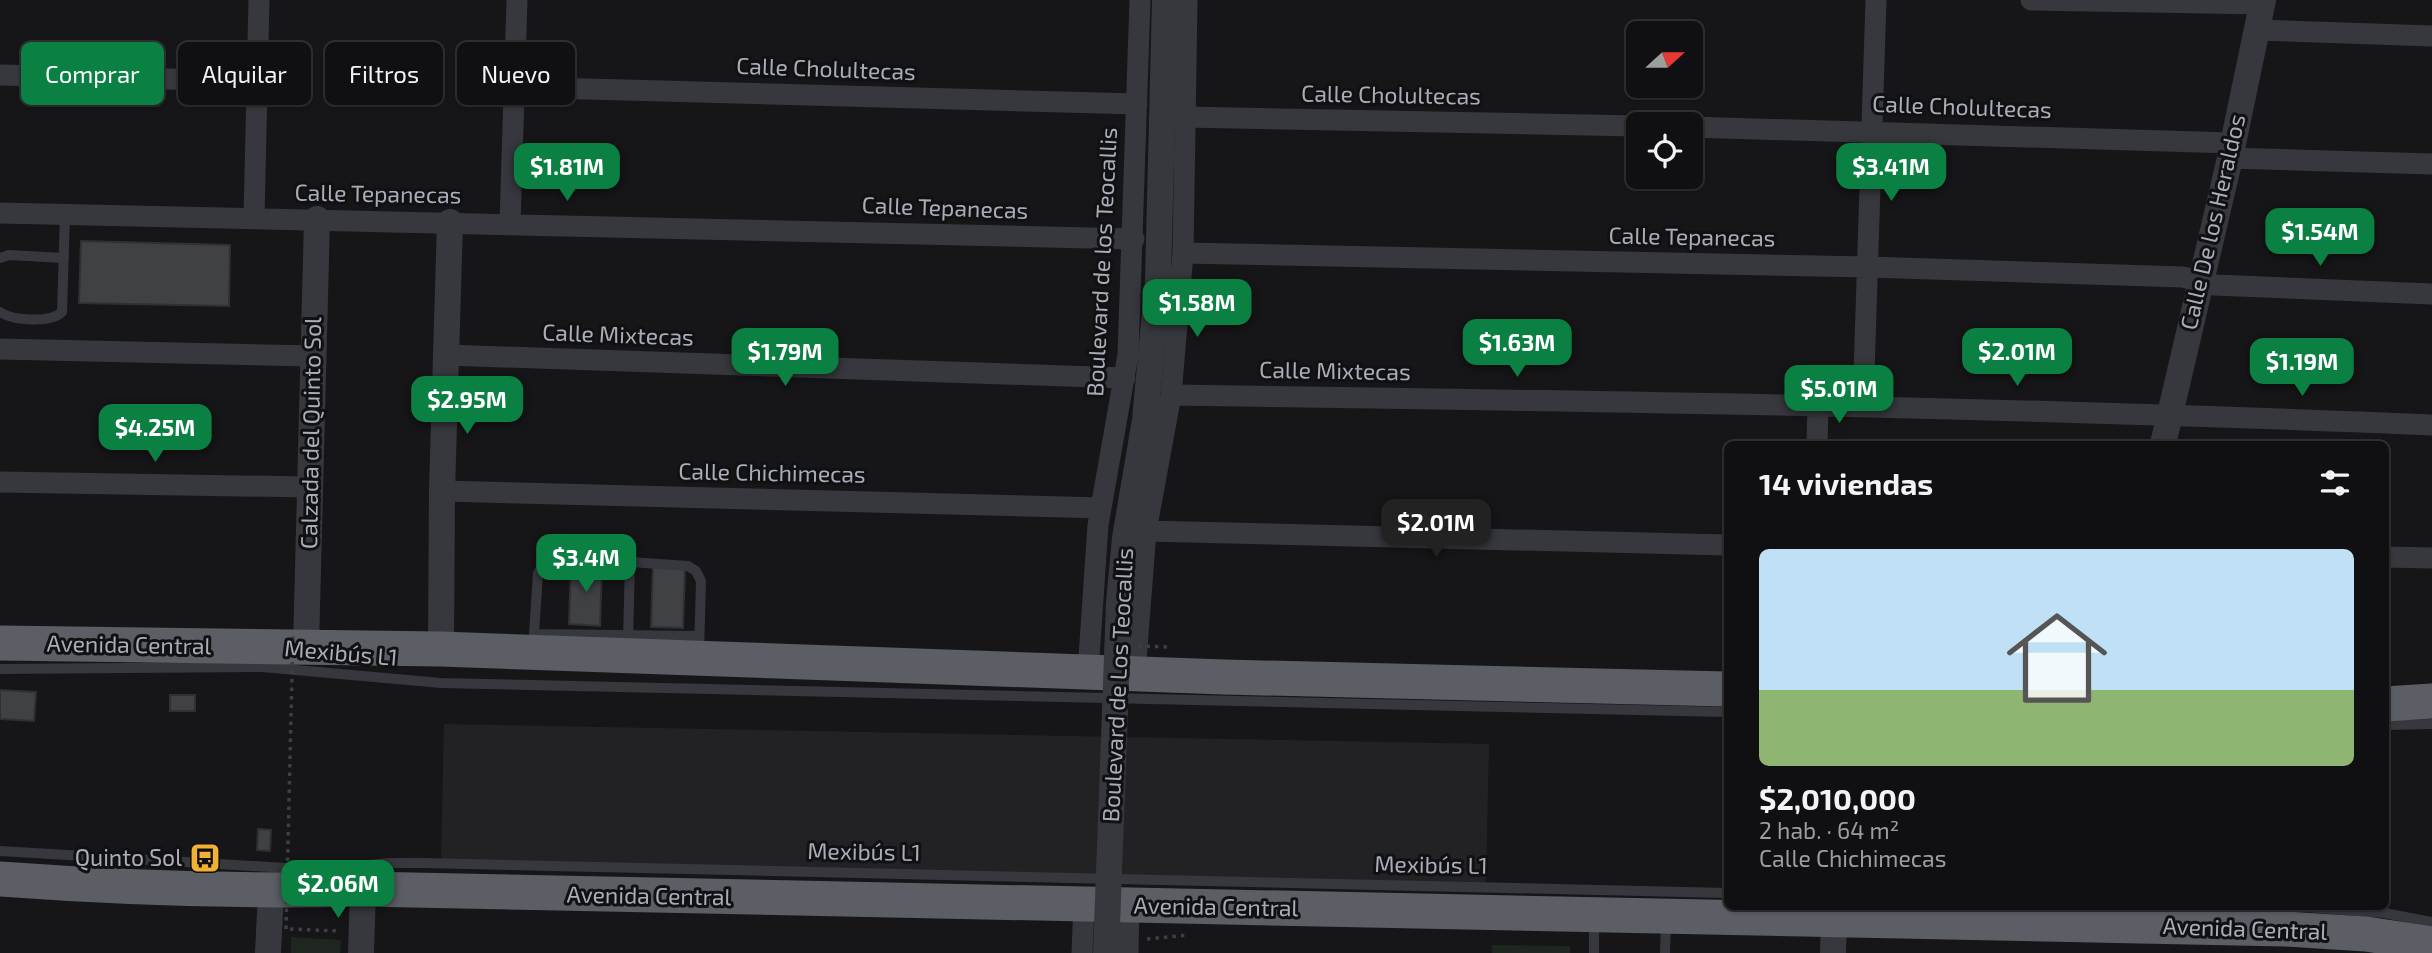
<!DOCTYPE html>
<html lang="es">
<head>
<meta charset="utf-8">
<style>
	body { margin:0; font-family:"Exo 2",sans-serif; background:#1e1e20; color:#f1f3f6; height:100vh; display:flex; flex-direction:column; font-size:26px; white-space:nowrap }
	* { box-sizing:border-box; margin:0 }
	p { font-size:23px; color:#9c9d9f }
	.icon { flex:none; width:38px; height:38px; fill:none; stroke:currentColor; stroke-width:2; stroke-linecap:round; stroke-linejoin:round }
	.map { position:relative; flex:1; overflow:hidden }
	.panel { position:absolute; left:1724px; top:441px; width:665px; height:469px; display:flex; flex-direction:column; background:#101012; border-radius:10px; box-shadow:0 2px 5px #0004,0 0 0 2px #303032 }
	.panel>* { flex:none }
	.guide { position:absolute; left:21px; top:42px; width:665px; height:63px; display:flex; gap:14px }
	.needle { width:46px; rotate:69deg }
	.buttons { position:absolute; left:1626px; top:21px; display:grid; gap:14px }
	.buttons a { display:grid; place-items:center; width:77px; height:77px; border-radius:10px; background:#101012; box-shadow:0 2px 5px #0004,0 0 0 2px #303032; font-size:35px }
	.price { position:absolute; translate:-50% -60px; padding:0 16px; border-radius:14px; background:#0b8043; color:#fff; font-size:23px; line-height:46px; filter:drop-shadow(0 2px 4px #0008) }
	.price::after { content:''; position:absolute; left:50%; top:42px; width:21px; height:16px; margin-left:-10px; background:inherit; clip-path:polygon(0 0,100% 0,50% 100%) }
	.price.on { background:#222; color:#fff }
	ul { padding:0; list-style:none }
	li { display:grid; align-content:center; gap:14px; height:371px; padding:0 35px }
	li span { display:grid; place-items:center; height:217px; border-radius:10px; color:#555 }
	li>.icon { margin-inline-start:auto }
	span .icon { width:126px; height:126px; fill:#fffc; stroke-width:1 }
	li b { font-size:30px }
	h2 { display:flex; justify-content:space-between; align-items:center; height:84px; padding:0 35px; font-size:30px }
	.pill { padding:0 24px; border-radius:10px; background:#101012; box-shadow:0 2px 5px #0004,0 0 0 2px #303032; font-size:24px; line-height:63px }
	.pill.on { background:#0b8043; color:#fff }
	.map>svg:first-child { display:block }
	.built { fill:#222225 }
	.green { fill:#1e261f }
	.building { fill:#404145; stroke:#303034; stroke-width:2 }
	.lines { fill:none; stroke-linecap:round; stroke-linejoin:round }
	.path { stroke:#3d3f44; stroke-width:3.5; stroke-dasharray:3.5 5; stroke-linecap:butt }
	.service { stroke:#37383d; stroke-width:10 }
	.minor { stroke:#37383d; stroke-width:21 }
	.tertiary { stroke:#37383d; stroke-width:26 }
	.trunk { stroke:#5b5e65; stroke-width:35 }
	.path-bridge { stroke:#3d3f44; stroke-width:3.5; stroke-dasharray:3.5 5; stroke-linecap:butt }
	.tertiary-bridge { stroke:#37383d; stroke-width:26 }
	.labels { text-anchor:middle; stroke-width:6; stroke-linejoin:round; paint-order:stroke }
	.street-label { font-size:23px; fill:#a8adb8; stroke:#111113 }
	.poi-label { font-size:23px; fill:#a8adb8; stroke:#111113; text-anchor:end }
</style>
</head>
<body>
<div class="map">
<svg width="2432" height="953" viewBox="0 0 2432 953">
	<rect width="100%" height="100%" fill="#161618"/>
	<path class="built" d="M444 724 1489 744 1486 884 441 861Z"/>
	<path class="green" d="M291 937 341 940 340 953H291Z
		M1492 945 1570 946V953H1492Z"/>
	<path class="building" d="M81 241 230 245 229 306 79 303Z
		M571 563 602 564 600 626 569 624Z
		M653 567 685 568 683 628 651 627Z
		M0 690 36 692 34 721 0 719Z
		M170 695H195V711H170Z
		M258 829 271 830 270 851 257 850Z"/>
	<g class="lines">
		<path class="path" d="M290 929 339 931
			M1147 939 1189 935"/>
		<path class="service" d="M0 258 9 255 64 258
			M0 312C13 321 51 323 62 312L65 214
			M534 634 699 636
			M628 640 630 562
			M533 649 538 573 544 564 630 562 688 566 696 571 701 581 699 652
			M0 669 262 667 441 683 1727 712
			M2385 725 2432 724
			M0 851 320 870 389 863H423L1727 893
			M2293 906 2384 913 2432 922
			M1594 953V920
			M1665 953 1666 921"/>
		<path class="minor" d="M2031 0 2263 4
			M2256 30 2432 36
			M0 75 257 81
			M513 87 1137 104
			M1184 117 1638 126
			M1690 127 2232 143
			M2230 158 2432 164
			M0 213 1134 239
			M254 218 259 0
			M510 223 517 0
			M1183 253 1868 267 2183 277 2214 285 2432 294
			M0 349 312 356
			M446 355 1125 378
			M1171 395C1592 401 2012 407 2432 425
			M1863 405 1876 0
			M1817 444 1818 404
			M0 482 308 487
			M442 491 1101 508
			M1146 531 1727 545
			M2385 557 2432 558
			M1088 672 1098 525 1128 355 1140 0
			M1135 673 1146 531 1171 395 1183 253 1187 0
			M1082 953 1084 904
			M1128 953 1129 906"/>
		<path class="tertiary" d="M2163 444 2230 158 2263 0
			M306 646 317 219
			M441 649 442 491 450 222
			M268 953 271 892
			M361 953 363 889
			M1833 953 1834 918"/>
		<path class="trunk" d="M0 643 441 649 1224 677 1727 689
			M2385 704 2432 701
			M0 879C122 888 241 892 363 889L2285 929 2366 934 2432 944"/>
		<path class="path-bridge" d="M1138 646 1171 647
			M286 929 293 632"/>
		<path class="tertiary-bridge" d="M1106 953 1119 603 1125 538 1145 420 1158 280 1165 0"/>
	</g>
	<defs>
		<g id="bus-square" transform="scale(1.575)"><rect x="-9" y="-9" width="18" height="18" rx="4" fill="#f2b134" stroke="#111113"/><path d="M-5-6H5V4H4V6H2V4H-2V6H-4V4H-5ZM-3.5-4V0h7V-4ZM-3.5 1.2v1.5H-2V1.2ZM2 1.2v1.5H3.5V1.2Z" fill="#111"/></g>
	</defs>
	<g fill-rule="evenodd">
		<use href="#bus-square" x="205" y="858"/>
	</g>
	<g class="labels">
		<g class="street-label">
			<text transform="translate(826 69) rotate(2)" y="8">Calle Cholultecas</text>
			<text transform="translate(1391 95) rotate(1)" y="8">Calle Cholultecas</text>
			<text transform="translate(1962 107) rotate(2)" y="8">Calle Cholultecas</text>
			<text transform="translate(378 194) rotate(1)" y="8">Calle Tepanecas</text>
			<text transform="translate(945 208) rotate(2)" y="8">Calle Tepanecas</text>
			<text transform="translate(2213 222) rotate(-77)" y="8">Calle De los Heraldos</text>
			<text transform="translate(1692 237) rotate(1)" y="8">Calle Tepanecas</text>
			<text transform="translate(1102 262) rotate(-87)" y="8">Boulevard de los Teocallis</text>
			<text transform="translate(618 335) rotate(2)" y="8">Calle Mixtecas</text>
			<text transform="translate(1335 371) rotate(1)" y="8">Calle Mixtecas</text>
			<text transform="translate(311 433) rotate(-89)" y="8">Calzada del Quinto Sol</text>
			<text transform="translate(772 473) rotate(1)" y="8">Calle Chichimecas</text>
			<text transform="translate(129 645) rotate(1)" y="8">Avenida Central</text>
			<text transform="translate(341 653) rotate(5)" y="8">Mexibús L1</text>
			<text transform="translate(1118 685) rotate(-87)" y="8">Boulevard de Los Teocallis</text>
			<text transform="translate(864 852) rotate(1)" y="8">Mexibús L1</text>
			<text transform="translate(1431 865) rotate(1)" y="8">Mexibús L1</text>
			<text transform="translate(649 896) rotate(1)" y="8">Avenida Central</text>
			<text transform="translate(1216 907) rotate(1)" y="8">Avenida Central</text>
			<text transform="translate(2245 929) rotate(2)" y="8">Avenida Central</text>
		</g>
		<g class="poi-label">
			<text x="182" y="866">Quinto Sol</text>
		</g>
	</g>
</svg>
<div class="buttons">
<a><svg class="needle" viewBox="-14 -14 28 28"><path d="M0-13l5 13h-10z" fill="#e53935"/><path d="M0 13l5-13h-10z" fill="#9c9d9f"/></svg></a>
<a><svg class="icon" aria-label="locate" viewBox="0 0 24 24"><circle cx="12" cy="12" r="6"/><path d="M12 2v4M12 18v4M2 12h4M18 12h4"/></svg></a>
</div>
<b class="price" style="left:567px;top:203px">$1.81M</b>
<b class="price" style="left:1891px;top:203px">$3.41M</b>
<b class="price" style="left:2320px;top:268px">$1.54M</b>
<b class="price" style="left:1197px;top:339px">$1.58M</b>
<b class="price" style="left:1517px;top:379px">$1.63M</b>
<b class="price" style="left:785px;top:388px">$1.79M</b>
<b class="price" style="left:2017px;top:388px">$2.01M</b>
<b class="price" style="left:2302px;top:398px">$1.19M</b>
<b class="price" style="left:1839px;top:425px">$5.01M</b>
<b class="price" style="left:467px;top:436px">$2.95M</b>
<b class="price" style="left:155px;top:464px">$4.25M</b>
<b class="price on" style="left:1436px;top:559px">$2.01M</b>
<b class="price" style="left:586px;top:594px">$3.4M</b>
<b class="price" style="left:338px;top:920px">$2.06M</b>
<div class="guide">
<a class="pill on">Comprar</a>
<a class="pill">Alquilar</a>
<a class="pill">Filtros</a>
<a class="pill">Nuevo</a>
</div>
<section class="panel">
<h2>14 viviendas<svg class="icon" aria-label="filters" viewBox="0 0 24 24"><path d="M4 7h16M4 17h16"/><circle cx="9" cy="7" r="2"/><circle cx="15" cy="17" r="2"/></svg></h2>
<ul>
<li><span style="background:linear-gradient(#bfe0f5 65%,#8fb573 0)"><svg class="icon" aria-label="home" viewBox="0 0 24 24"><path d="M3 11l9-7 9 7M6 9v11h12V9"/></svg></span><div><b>$2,010,000</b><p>2 hab. · 64 m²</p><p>Calle Chichimecas</p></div></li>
</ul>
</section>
</div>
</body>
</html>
